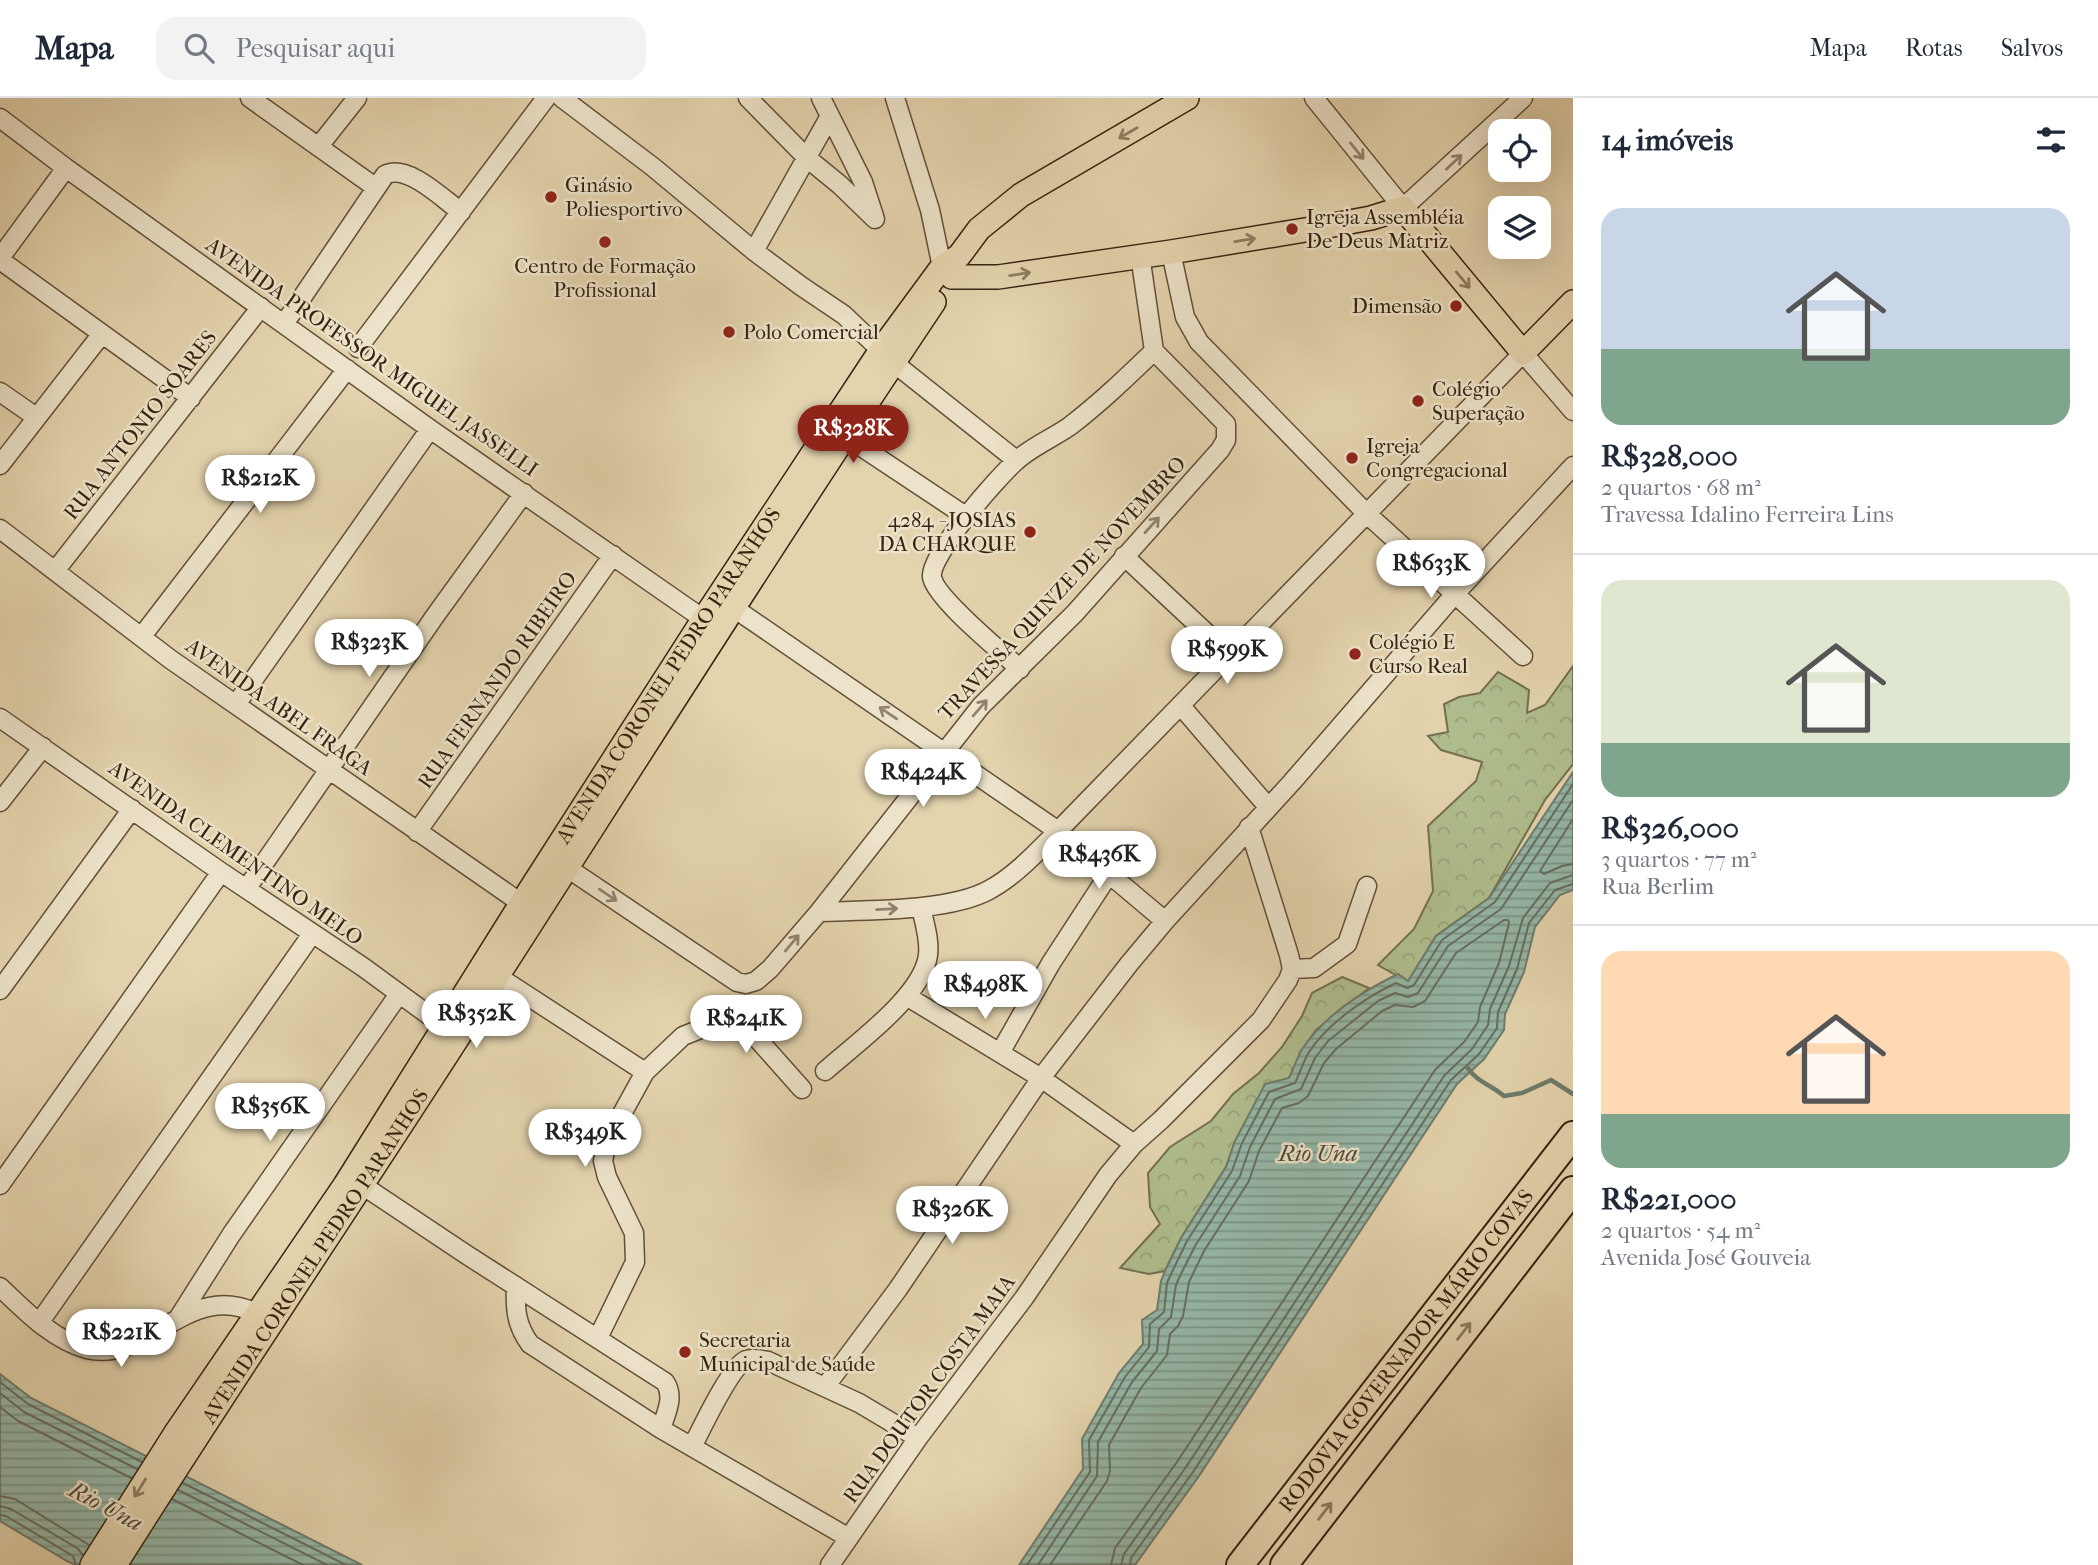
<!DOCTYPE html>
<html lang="pt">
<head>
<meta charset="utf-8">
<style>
	body { margin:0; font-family:"IM FELL French Canon",serif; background:#f2f2f3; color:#1f2937; height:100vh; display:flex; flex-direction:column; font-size:26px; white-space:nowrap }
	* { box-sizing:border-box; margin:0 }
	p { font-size:23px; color:#747a83 }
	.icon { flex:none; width:38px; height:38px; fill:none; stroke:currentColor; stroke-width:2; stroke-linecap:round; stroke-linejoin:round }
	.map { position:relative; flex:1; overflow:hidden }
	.drawer { display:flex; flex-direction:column; background:#fff; width:525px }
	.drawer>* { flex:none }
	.tools { position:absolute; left:1488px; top:21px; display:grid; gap:14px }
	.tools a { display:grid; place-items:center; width:63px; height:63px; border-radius:14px; background:#fff; box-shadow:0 7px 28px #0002; font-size:35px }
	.price { position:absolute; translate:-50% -60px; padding:0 16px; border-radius:24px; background:#fff; color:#222; font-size:23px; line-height:46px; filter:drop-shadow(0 2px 4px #0008) }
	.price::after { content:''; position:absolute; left:50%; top:42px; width:21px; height:16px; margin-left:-10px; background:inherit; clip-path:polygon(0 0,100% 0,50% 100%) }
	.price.on { background:#8f2418; color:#fff }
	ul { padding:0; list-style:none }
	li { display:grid; align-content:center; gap:14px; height:371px; padding:0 28px }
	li+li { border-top:2px solid #e0e1e3 }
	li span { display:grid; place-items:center; height:217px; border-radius:21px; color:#555 }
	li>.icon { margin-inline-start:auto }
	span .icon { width:126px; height:126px; fill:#fffc; stroke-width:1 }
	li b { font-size:30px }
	h2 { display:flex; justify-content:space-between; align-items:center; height:84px; padding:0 28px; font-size:30px }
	header { display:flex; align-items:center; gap:42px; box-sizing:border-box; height:98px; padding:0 35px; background:#fff; border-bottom:2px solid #e0e1e3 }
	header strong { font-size:33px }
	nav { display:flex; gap:38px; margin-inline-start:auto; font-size:24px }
	.search { width:490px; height:63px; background:#f2f2f3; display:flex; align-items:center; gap:18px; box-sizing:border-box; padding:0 24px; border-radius:21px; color:#747a83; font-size:26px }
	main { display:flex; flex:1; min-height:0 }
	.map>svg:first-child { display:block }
	.forest { fill:url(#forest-crowns); stroke:#747050; stroke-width:2 }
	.water { fill:url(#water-rules); stroke:#6f7c6c; stroke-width:2 }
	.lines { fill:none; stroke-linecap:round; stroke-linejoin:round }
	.shore { stroke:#666e5d; stroke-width:2 }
	.stream { stroke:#6f7c6c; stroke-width:4.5 }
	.minor-casing { stroke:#624f38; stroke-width:21 }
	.major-casing { stroke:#372311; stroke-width:26 }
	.highway-casing { stroke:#372311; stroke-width:30 }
	.minor { stroke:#ede3ca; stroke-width:18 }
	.major { stroke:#e4d4ae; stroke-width:23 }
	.highway { stroke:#e4d4ae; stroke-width:26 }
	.oneway { stroke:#8e7c60 }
	.oneway2 { stroke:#92836e }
	.poi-dot { fill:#8f2418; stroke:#ede3ca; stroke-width:2.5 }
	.labels { text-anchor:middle; stroke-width:5; stroke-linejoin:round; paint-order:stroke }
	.poi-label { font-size:21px; fill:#372311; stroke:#ede3ca; text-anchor:start }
	.street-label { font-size:21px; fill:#372311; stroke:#ede3ca }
	.water-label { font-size:23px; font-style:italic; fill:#4e4837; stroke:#ede3ca }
</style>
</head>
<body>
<header>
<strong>Mapa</strong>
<div class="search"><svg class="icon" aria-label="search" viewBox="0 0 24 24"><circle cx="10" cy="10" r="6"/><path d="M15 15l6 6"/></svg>Pesquisar aqui</div>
<nav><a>Mapa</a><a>Rotas</a><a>Salvos</a></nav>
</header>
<main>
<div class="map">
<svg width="1573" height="1467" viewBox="0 0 1573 1467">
	<defs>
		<pattern id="forest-crowns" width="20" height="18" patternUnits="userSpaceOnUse" patternTransform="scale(1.75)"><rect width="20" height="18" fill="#b0be8e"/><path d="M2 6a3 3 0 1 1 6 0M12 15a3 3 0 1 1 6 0" fill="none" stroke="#98a379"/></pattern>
		<pattern id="water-rules" width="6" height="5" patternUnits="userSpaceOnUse" patternTransform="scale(1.75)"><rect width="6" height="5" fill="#95b8a9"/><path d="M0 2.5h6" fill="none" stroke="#7a9588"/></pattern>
	</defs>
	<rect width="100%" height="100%" fill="#e4d4ae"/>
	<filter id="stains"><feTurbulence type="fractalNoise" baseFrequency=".00286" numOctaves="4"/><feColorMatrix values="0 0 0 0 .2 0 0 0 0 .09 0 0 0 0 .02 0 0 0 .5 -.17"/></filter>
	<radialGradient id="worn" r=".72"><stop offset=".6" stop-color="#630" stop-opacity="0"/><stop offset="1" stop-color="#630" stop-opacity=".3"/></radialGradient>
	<path class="forest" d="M1573 568V666L1545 702 1489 800 1436 838 1408 884 1378 867 1414 831 1433 793 1428 728 1476 683 1482 664 1441 652 1428 638 1448 634 1444 606 1459 599 1480 595 1498 574 1529 592 1527 615 1545 607Z
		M1342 879 1369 890 1316 932 1302 952 1289 980 1235 1043 1226 1069 1181 1140 1165 1173 1149 1176 1120 1170 1160 1126 1150 1109 1148 1075 1170 1049 1211 1023 1233 996 1259 975 1282 949 1302 918 1312 895Z"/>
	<path class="water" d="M1573 674V792L1560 797 1535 829 1524 874 1505 916 1504 932 1484 961 1457 986 1199 1378 1135 1467H1019L1083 1371 1082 1341 1119 1275 1143 1246 1142 1222 1157 1212 1161 1183 1165 1173 1181 1140 1226 1069 1235 1043 1265 986 1289 980C1294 970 1297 959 1303 950 1325 917 1363 893 1398 876L1408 883 1436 838 1489 800Z
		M0 1276 31 1300 362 1467H76L67 1463 0 1423Z"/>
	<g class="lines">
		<path class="shore" d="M1573 721 1540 773 1544 776 1562 768 1573 766
			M0 1284 28 1306 142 1364
			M0 1295 24 1314 137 1371
			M0 1309 18 1323 131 1380
			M183 1385 346 1467
			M178 1392 327 1467
			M0 1398 15 1401 89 1447
			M172 1401 303 1467
			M0 1408 11 1411 77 1450 83 1457
			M0 1417 6 1418 73 1458 76 1467
			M1027 1467 1090 1374 1089 1342 1125 1279 1149 1249 1150 1226 1164 1214 1167 1185 1171 1176 1187 1143 1232 1073 1242 1045 1269 994 1295 985C1300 975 1303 964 1309 954 1327 926 1366 899 1396 885L1407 890 1414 887 1442 842 1495 804 1573 686
			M1038 1467 1097 1378 1098 1344 1132 1284 1157 1253 1159 1231 1171 1219 1176 1187 1179 1180 1195 1148 1240 1078 1250 1049 1275 1001 1301 991 1315 960 1328 943 1378 903 1395 895 1408 899 1418 895 1448 848 1501 811 1573 702
			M1050 1467 1107 1383 1110 1373 1109 1347 1141 1290 1167 1257 1170 1236 1178 1228 1183 1218 1189 1184 1204 1153 1249 1083 1259 1053 1282 1010 1299 1005 1308 998 1324 965 1336 951 1382 913 1395 907 1413 909 1425 903 1456 855 1504 822H1508L1509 825 1499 865 1480 909 1478 924 1464 944 1435 972 1177 1364 1115 1450 1111 1467
			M1121 1467 1124 1456 1186 1369 1444 978 1472 951 1488 927 1490 911 1509 868 1523 820 1550 785 1573 777
			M1130 1467 1131 1460 1193 1374 1451 982 1479 956 1497 930 1498 914 1517 871 1529 825 1555 792 1573 786"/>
		<path class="stream" d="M1467 969C1478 985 1490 986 1504 998L1522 995 1551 982 1573 996"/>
		<g class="minor-casing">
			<path id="minor" d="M250 0 375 89
				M562 0 653 69 754 153 801 188 844 217 894 265 1016 362
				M748 0 807 60 840 87 875 121
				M821 0 863 84 874 118
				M895 0 930 112 942 169
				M1314 0 1403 110 1523 0
				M0 20 66 70 430 331 712 527
				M319 48 357 0
				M754 153 830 18
				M1171 154 1185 219 1199 244 1367 416 1523 558
				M0 160 66 70
				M0 162 191 300
				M284 226 385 77C407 65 443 101 461 114
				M358 250 546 0
				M0 294 36 319
				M836 332 967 419
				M0 367 101 237
				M0 431 170 561 531 812
				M1124 458 1230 557
				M55 473 261 209
				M734 510 1058 733 1165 823
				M142 538 347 271
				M1020 571C1002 554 935 500 932 479 929 457 998 379 1016 363 1031 349 1053 340 1070 328 1100 305 1127 279 1154 253
				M237 605 430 331
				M1181 608 1268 709
				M0 620 221 774 363 869 445 929
				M0 704 43 649
				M417 734 613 457
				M557 763 737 884 746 886 756 883 770 871 819 814 981 608 1075 515 1220 352 1226 342V326L1154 253 1140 157
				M247 790 435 518 524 395
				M819 814C865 812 949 814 989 792 1015 778 1037 754 1058 733L1523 255 1573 313
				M1292 871 1314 870 1347 846 1367 788
				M488 872 645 974
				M0 892 132 711
				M908 899 1041 980 1134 1046
				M1000 955 1051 865 1109 776
				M825 973C855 946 923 898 928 857 930 841 924 824 921 809
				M353 1081 467 1157 665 1284C675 1299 666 1315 661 1331
				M0 1087 221 774
				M516 1188C515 1211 516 1227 530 1246L661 1331 849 1440
				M0 1189C25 1213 53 1242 87 1251 150 1267 192 1173 267 1221
				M179 1219 231 1137 399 896
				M39 1225 312 836
				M598 1240 635 1164 634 1135 607 1079 603 1063 607 1043 645 974 683 938 713 926 731 925 754 937 802 991
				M825 1289 898 1191 1041 980 1129 866 1165 823 1292 684 1454 497 1573 368
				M692 1349C701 1332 730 1269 746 1262 753 1259 761 1262 768 1263L859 1305 918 1340
				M830 1467 918 1340 1024 1200 1108 1077 1134 1046 1161 1022 1261 922 1288 882 1292 871 1289 857 1249 729"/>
		</g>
		<g class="major-casing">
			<g id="major">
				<path d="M952 179H998L1171 154 1317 130 1371 120 1403 110 1523 255 1573 204"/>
				<path id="s1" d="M92 1467 177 1333 345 1087 521 806 703 522 881 252 942 169 959 158 979 131 1021 97 1187 0"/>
				<path id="s2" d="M115 1467C225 1292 341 1121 453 947 613 699 770 449 934 204"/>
			</g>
		</g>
		<g class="highway-casing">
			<g id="highway">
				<path id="s3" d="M1240 1467 1573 1037"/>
				<path d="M1284 1467 1573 1092"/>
			</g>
		</g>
		<use href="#minor" class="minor"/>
		<use href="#major" class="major"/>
		<use href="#highway" class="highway"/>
	</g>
	<defs><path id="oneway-shaft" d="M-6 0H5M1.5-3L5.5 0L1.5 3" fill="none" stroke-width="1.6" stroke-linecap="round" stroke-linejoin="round" transform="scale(1.75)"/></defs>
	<g class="oneway">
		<use href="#oneway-shaft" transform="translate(1128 35) rotate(150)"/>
		<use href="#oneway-shaft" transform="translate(1245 142) rotate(-9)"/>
		<use href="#oneway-shaft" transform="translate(1020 176) rotate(-9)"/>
		<use href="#oneway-shaft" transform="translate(1463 182) rotate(50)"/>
		<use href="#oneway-shaft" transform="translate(1464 1233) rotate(-52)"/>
		<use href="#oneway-shaft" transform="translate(140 1390) rotate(122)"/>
		<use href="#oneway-shaft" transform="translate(1325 1413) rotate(-52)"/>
	</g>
	<g class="oneway2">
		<use href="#oneway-shaft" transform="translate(1357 53) rotate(51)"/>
		<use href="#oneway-shaft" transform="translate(1454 64) rotate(-43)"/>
		<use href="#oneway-shaft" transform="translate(1152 427) rotate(-48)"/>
		<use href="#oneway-shaft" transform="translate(980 610) rotate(-49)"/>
		<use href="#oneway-shaft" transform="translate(888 615) rotate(-146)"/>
		<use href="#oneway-shaft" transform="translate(608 797) rotate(34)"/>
		<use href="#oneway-shaft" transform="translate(887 811) rotate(-3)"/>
		<use href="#oneway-shaft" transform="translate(792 845) rotate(-50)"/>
	</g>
	<g class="poi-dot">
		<circle cx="551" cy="99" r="7"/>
		<circle cx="1292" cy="131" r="7"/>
		<circle cx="605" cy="144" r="7"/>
		<circle cx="1456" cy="208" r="7"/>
		<circle cx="729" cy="234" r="7"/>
		<circle cx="1418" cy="303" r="7"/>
		<circle cx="1352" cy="360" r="7"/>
		<circle cx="1030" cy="434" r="7"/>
		<circle cx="1355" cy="556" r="7"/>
		<circle cx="685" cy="1254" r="7"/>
	</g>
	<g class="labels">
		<g class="poi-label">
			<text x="565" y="94">Ginásio<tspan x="565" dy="24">Poliesportivo</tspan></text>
			<text x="1306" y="126">Igreja Assembléia<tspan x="1306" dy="24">De Deus Matriz</tspan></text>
			<text x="605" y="175" text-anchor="middle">Centro de Formação<tspan x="605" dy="24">Profissional</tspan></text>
			<text x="1442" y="215" text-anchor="end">Dimensão</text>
			<text x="743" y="241">Polo Comercial</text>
			<text x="1432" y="298">Colégio<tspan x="1432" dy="24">Superação</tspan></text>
			<text x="1366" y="355">Igreja<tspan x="1366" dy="24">Congregacional</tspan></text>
			<text x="1016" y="429" text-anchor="end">4284 - JOSIAS<tspan x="1016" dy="24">DA CHARQUE</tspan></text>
			<text x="1369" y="551">Colégio E<tspan x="1369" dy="24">Curso Real</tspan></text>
			<text x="699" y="1249">Secretaria<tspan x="699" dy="24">Municipal de Saúde</tspan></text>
		</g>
		<g class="street-label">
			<text transform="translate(372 259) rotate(35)" y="7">AVENIDA PROFESSOR MIGUEL JASSELLI</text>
			<text transform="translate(140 327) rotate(-52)" y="7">RUA ANTONIO SOARES</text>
			<text transform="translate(1062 490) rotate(-47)" y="7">TRAVESSA QUINZE DE NOVEMBRO</text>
			<text dy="7" stroke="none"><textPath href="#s1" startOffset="1060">AVENIDA CORONEL PEDRO PARANHOS</textPath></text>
			<text transform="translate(497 582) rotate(-55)" y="7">RUA FERNANDO RIBEIRO</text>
			<text transform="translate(279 609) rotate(35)" y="7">AVENIDA ABEL FRAGA</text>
			<text transform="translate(236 755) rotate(35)" y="7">AVENIDA CLEMENTINO MELO</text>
			<text dy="7" stroke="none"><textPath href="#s2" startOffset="368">AVENIDA CORONEL PEDRO PARANHOS</textPath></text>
			<text dy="7" stroke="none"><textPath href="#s3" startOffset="271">RODOVIA GOVERNADOR MÁRIO COVAS</textPath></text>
			<text transform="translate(929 1291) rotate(-54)" y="7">RUA DOUTOR COSTA MAIA</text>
		</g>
		<g class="water-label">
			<text x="1318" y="1063">Rio Una</text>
			<text transform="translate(106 1408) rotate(28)" y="8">Rio Una</text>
		</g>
	</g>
	<rect width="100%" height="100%" filter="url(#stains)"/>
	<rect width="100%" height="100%" fill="url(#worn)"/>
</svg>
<div class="tools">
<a><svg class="icon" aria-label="locate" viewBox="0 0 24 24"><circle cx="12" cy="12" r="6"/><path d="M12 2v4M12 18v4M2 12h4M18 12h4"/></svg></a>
<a><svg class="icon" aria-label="layers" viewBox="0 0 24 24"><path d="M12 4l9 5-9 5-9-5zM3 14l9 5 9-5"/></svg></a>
</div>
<b class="price on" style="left:853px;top:367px">R$328K</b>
<b class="price" style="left:260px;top:417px">R$212K</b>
<b class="price" style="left:1431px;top:502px">R$633K</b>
<b class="price" style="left:369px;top:581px">R$323K</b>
<b class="price" style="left:1227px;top:588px">R$599K</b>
<b class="price" style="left:923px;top:711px">R$424K</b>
<b class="price" style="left:1099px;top:793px">R$436K</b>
<b class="price" style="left:985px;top:923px">R$498K</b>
<b class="price" style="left:476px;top:952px">R$352K</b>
<b class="price" style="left:746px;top:957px">R$241K</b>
<b class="price" style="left:270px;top:1045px">R$356K</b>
<b class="price" style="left:585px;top:1071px">R$349K</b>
<b class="price" style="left:952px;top:1148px">R$326K</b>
<b class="price" style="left:121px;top:1271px">R$221K</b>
</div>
<section class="drawer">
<h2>14 imóveis<svg class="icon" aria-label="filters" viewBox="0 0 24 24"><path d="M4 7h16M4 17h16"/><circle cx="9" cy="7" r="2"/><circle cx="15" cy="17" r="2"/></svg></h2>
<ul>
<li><span style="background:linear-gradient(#c9d6e8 65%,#7fa58c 0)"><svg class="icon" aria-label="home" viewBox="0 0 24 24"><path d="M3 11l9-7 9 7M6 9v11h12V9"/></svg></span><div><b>R$328,000</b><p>2 quartos · 68 m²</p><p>Travessa Idalino Ferreira Lins</p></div></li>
<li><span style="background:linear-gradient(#dfe7d0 75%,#7fa58c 0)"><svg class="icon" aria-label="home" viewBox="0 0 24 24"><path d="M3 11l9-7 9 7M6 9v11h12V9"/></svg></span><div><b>R$326,000</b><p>3 quartos · 77 m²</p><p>Rua Berlim</p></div></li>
<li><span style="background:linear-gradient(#ffd9b3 75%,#7fa58c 0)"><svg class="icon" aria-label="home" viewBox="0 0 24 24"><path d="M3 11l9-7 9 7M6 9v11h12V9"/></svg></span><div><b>R$221,000</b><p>2 quartos · 54 m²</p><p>Avenida José Gouveia</p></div></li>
</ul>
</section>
</main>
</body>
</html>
